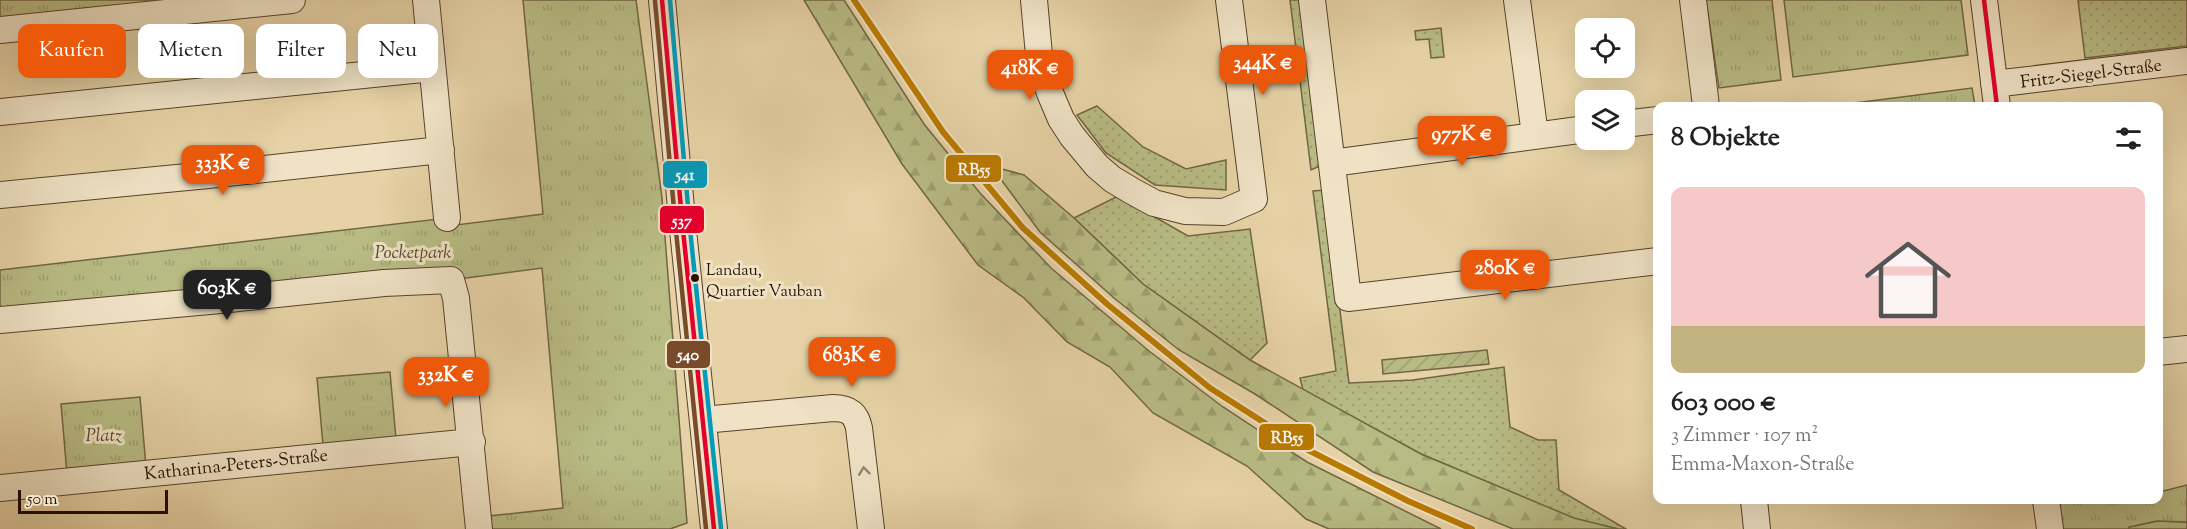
<!DOCTYPE html>
<html lang="de">
<head>
<meta charset="utf-8">
<style>
	body { margin:0; font-family:"Sorts Mill Goudy",serif; background:#f6f6f6; color:#222; height:100vh; display:flex; flex-direction:column; font-size:22px; white-space:nowrap }
	* { box-sizing:border-box; margin:0 }
	p { font-size:20px; color:#767676 }
	.icon { flex:none; width:33px; height:33px; fill:none; stroke:currentColor; stroke-width:2; stroke-linecap:round; stroke-linejoin:round }
	.map { position:relative; flex:1; overflow:hidden }
	.panel { position:absolute; left:1653px; top:102px; width:510px; height:402px; display:flex; flex-direction:column; background:#fff; border-radius:12px; box-shadow:0 6px 24px #0002 }
	.panel>* { flex:none }
	.banner { position:absolute; left:18px; top:24px; width:570px; height:54px; display:flex; gap:12px }
	.tools { position:absolute; left:1575px; top:18px; display:grid; gap:12px }
	.tools a { display:grid; place-items:center; width:60px; height:60px; border-radius:12px; background:#fff; box-shadow:0 6px 24px #0002; font-size:30px }
	.scale { position:absolute; left:18px; bottom:15px; width:150px; box-sizing:border-box; padding-left:6px; border:3px solid #2a1203; border-top:0; font-size:16px; line-height:21px; white-space:nowrap; color:#2a1203; -webkit-text-stroke:4px #efe2c5; paint-order:stroke }
	.price { position:absolute; translate:-50% -51px; padding:0 14px; border-radius:12px; background:#ea580c; color:#fff; font-size:20px; line-height:39px; filter:drop-shadow(0 2px 3px #0008) }
	.price::after { content:''; position:absolute; left:50%; top:36px; width:18px; height:14px; margin-left:-9px; background:inherit; clip-path:polygon(0 0,100% 0,50% 100%) }
	.price.active { background:#222; color:#fff }
	ul { padding:0; list-style:none }
	li { display:grid; align-content:center; gap:12px; height:318px; padding:0 18px }
	li+li { border-top:2px solid #e0e0e0 }
	li span { display:grid; place-items:center; height:186px; border-radius:12px; color:#555 }
	li>.icon { margin-inline-start:auto }
	span .icon { width:108px; height:108px; fill:#fffc; stroke-width:1 }
	li b { font-size:26px }
	h2 { display:flex; justify-content:space-between; align-items:center; height:72px; padding:0 18px; font-size:26px }
	.tag { padding:0 21px; border-radius:12px; background:#fff; box-shadow:0 6px 24px #0002; font-size:21px; line-height:54px }
	.tag.active { background:#ea580c; color:#fff }
	.map>svg:first-child { display:block }
	.grass { fill:url(#grass-dots); stroke:#716644; stroke-width:1.5 }
	.forest { fill:url(#forest-firs); stroke:#716644; stroke-width:1.5 }
	.park { fill:url(#park-tufts); stroke:#716644; stroke-width:1.5 }
	.garden { fill:url(#garden-furrows); stroke:#716644; stroke-width:1.5 }
	.lines { fill:none; stroke-linecap:round; stroke-linejoin:round }
	.minor-casing { stroke:#59422c; stroke-width:28 }
	.minor { stroke:#efe2c5; stroke-width:26 }
	.bus-1-casing { stroke:#efe2c5; stroke-width:9 }
	.bus-2-casing { stroke:#efe2c5; stroke-width:9 }
	.bus-3-casing { stroke:#efe2c5; stroke-width:9 }
	.bus-1 { stroke:#e4002b; stroke-width:4.5 }
	.bus-2 { stroke:#7a4b2a; stroke-width:4.5 }
	.bus-3 { stroke:#049aba; stroke-width:4.5 }
	.rail-1-casing { stroke:#efe2c5; stroke-width:10 }
	.rail-1 { stroke:#ba7a01; stroke-width:6 }
	.oneway { stroke:#96846e }
	.bus-dot { fill:#2a1203; stroke:#efe2c5; stroke-width:2 }
	.labels { text-anchor:middle; stroke-width:6; stroke-linejoin:round; paint-order:stroke }
	.bus-label { font-size:16px; fill:#2a1203; stroke:#efe2c5; text-anchor:start }
	.street-label { font-size:18px; fill:#2a1203; stroke:#efe2c5 }
	.park-label { font-size:18px; font-style:italic; fill:#55452a; stroke:#efe2c5 }
	.line-badge { stroke:#efe2c5; stroke-width:2 }
	.badge-label { font-size:16px; text-anchor:middle; font-weight:bold; fill:#fff }
</style>
</head>
<body>
<div class="map">
<svg width="2187" height="529" viewBox="0 0 2187 529">
	<defs>
		<pattern id="grass-dots" width="8" height="8" patternUnits="userSpaceOnUse" patternTransform="scale(1.5)"><rect width="8" height="8" fill="#b8bb84"/><path d="M2 2h.1M6 6h.1" fill="none" stroke="#9ea070" stroke-width="1.8" stroke-linecap="round"/></pattern>
		<pattern id="forest-firs" width="22" height="20" patternUnits="userSpaceOnUse" patternTransform="scale(1.5)"><rect width="22" height="20" fill="#b8bb84"/><path d="M5 1l3.5 6h-7zM16 11l3.5 6h-7z" fill="#9ea070"/></pattern>
		<pattern id="park-tufts" width="24" height="20" patternUnits="userSpaceOnUse" patternTransform="scale(1.5)"><rect width="24" height="20" fill="#b8bb84"/><path d="M3 7l-1-3M5 7V3M7 7l1-3M15 17l-1-3M17 17v-4M19 17l1-3" fill="none" stroke="#9ea070"/></pattern>
		<pattern id="garden-furrows" width="10" height="10" patternUnits="userSpaceOnUse" patternTransform="scale(1.5)"><rect width="10" height="10" fill="#b8bb84"/><path d="M-1 1l2-2M0 10L10 0M9 11l2-2" fill="none" stroke="#9ea070"/></pattern>
	</defs>
	<rect width="100%" height="100%" fill="#e6d2a6"/>
	<filter id="stains"><feTurbulence type="fractalNoise" baseFrequency=".00333" numOctaves="4"/><feColorMatrix values="0 0 0 0 .2 0 0 0 0 .09 0 0 0 0 .02 0 0 0 .5 -.17"/></filter>
	<radialGradient id="worn" r=".72"><stop offset=".6" stop-color="#630" stop-opacity="0"/><stop offset="1" stop-color="#630" stop-opacity=".3"/></radialGradient>
	<path class="grass" d="M1290 0H1302L1322 165 1311 170Z
		M2078 0H2187V46L2085 58Z
		M1441 28 1444 57 1431 58 1429 39 1416 40 1415 31Z
		M1097 106 1143 147 1186 169 1226 160V190L1155 185 1106 153 1077 115Z
		M1325 190 1349 383 1413 380 1504 367 1510 427 1538 440H1556L1559 490 1626 529H1618L1574 519 1421 454 1303 390 1300 378 1336 371 1313 191Z
		M1118 196 1188 236 1250 229 1267 343 1250 360 1143 284 1074 218Z"/>
	<path class="forest" d="M804 0H844L924 124 980 193 1051 268 1149 351 1223 407 1307 462 1441 529H1329L1306 519 1247 466 1153 413 1110 367 1067 342 1024 298 978 265 902 164Z
		M991 166 1024 175 1074 218 1143 284 1250 360 1421 454 1574 518 1618 529H1513L1373 472 1255 394 1179 350 1114 298 1040 232Z
		M2157 521 2187 522V529H2129V527Z"/>
	<path class="park" d="M0 0H292L0 30Z
		M523 0H636L662 198 687 523 670 529H491L489 516 563 508 542 268 451 280 0 321V270L447 218 448 226 543 214Z
		M1706 0H1772L1781 80 1719 88Z
		M1784 0H1961L1968 55 1793 77Z
		M1972 88 1975 106H1831Z
		M390 372 396 439 323 445 317 378Z
		M140 397 146 467 67 474 61 404Z
		M2187 485V522L2157 521 2129 527V529H2058L2054 500H2123V501L2158 500 2159 492Z"/>
	<path class="garden" d="M1487 350 1489 364 1383 374 1382 360Z"/>
	<g class="lines">
		<g class="minor-casing">
			<path id="minor" d="M426 0 447 218
				M662 0 683 230 714 529
				M1034 0 1040 66 1050 93 1061 119 1072 136 1097 166 1112 179 1132 191 1154 203 1185 211 1224 212 1254 199 1229 0
				M1312 0 1348 298 1658 261
				M1517 0 1535 135
				M1693 0 1706 106
				M1984 0 1997 106
				M0 30 292 0
				M1994 84 2187 61
				M0 112 432 68
				M1624 124 1658 120
				M1332 163 1586 129
				M0 195 208 175 441 150
				M0 320 220 300 384 283 451 280 456 298 479 529
				M2158 352 2187 349
				M703 420 833 408C848 408 856 413 859 428L871 529
				M0 488 472 442
				M1754 500 1757 529
				M2046 500 2050 529"/>
		</g>
		<use href="#minor" class="minor"/>
		<g class="bus-1-casing">
			<path id="bus-1" d="M662 0 683 230 714 529
				M1984 0 1997 106"/>
		</g>
		<g class="bus-2-casing">
			<path id="bus-2" d="M655 1 676 231 706 529"/>
		</g>
		<g class="bus-3-casing">
			<path id="bus-3" d="M670 0 690 229 721 528"/>
		</g>
		<use href="#bus-1" class="bus-1"/>
		<use href="#bus-2" class="bus-2"/>
		<use href="#bus-3" class="bus-3"/>
		<g class="rail-1-casing">
			<path id="rail-1" d="M854 0 943 132 1023 228 1107 304 1210 388 1304 448 1408 501 1472 529"/>
		</g>
		<use href="#rail-1" class="rail-1"/>
	</g>
	<defs><path id="oneway-chevron" d="M-2-3.5L2.5 0L-2 3.5" fill="none" stroke-width="1.6" stroke-linecap="round" stroke-linejoin="round" transform="scale(1.5)"/></defs>
	<use class="oneway" href="#oneway-chevron" transform="translate(864 471) rotate(-97)"/>
	<circle class="bus-dot" cx="695" cy="278" r="5"/>
	<g class="labels">
		<g class="bus-label">
			<text x="706" y="275">Landau,<tspan x="706" dy="21">Quartier Vauban</tspan></text>
		</g>
		<g class="street-label">
			<text transform="translate(2091 73) rotate(-7)" y="6">Fritz-Siegel-Straße</text>
			<text transform="translate(236 464) rotate(-6)" y="6">Katharina-Peters-Straße</text>
		</g>
		<g class="park-label">
			<text x="413" y="258">Pocketpark</text>
			<text x="104" y="441">Platz</text>
		</g>
	</g>
	<g class="line-badge">
		<rect x="945" y="154" width="57" height="29" rx="6" fill="#ba7a01"/>
		<rect x="662" y="160" width="46" height="29" rx="6" fill="#049aba"/>
		<rect x="659" y="205" width="46" height="29" rx="6" fill="#e4002b"/>
		<rect x="666" y="340" width="45" height="29" rx="6" fill="#7a4b2a"/>
		<rect x="1258" y="423" width="57" height="28" rx="6" fill="#ba7a01"/>
	</g>
	<g class="badge-label">
		<text x="974" y="175">RB55</text>
		<text x="685" y="180">541</text>
		<text x="682" y="226">537</text>
		<text x="688" y="360">540</text>
		<text x="1287" y="443">RB55</text>
	</g>
	<rect width="100%" height="100%" filter="url(#stains)"/>
	<rect width="100%" height="100%" fill="url(#worn)"/>
</svg>
<div class="tools">
<a><svg class="icon" aria-label="locate" viewBox="0 0 24 24"><circle cx="12" cy="12" r="6"/><path d="M12 2v4M12 18v4M2 12h4M18 12h4"/></svg></a>
<a><svg class="icon" aria-label="layers" viewBox="0 0 24 24"><path d="M12 4l9 5-9 5-9-5zM3 14l9 5 9-5"/></svg></a>
</div>
<div class="scale">50 m</div>
<b class="price" style="left:1263px;top:96px">344K €</b>
<b class="price" style="left:1030px;top:101px">418K €</b>
<b class="price" style="left:1462px;top:167px">977K €</b>
<b class="price" style="left:223px;top:196px">333K €</b>
<b class="price" style="left:1505px;top:301px">280K €</b>
<b class="price active" style="left:227px;top:321px">603K €</b>
<b class="price" style="left:852px;top:388px">683K €</b>
<b class="price" style="left:446px;top:408px">332K €</b>
<div class="banner">
<a class="tag active">Kaufen</a>
<a class="tag">Mieten</a>
<a class="tag">Filter</a>
<a class="tag">Neu</a>
</div>
<section class="panel">
<h2>8 Objekte<svg class="icon" aria-label="filters" viewBox="0 0 24 24"><path d="M4 7h16M4 17h16"/><circle cx="9" cy="7" r="2"/><circle cx="15" cy="17" r="2"/></svg></h2>
<ul>
<li><span style="background:linear-gradient(#f6c9c9 75%,#c2b280 0)"><svg class="icon" aria-label="home" viewBox="0 0 24 24"><path d="M3 11l9-7 9 7M6 9v11h12V9"/></svg></span><div><b>603 000 €</b><p>3 Zimmer · 107 m²</p><p>Emma-Maxon-Straße</p></div></li>
</ul>
</section>
</div>
</body>
</html>
